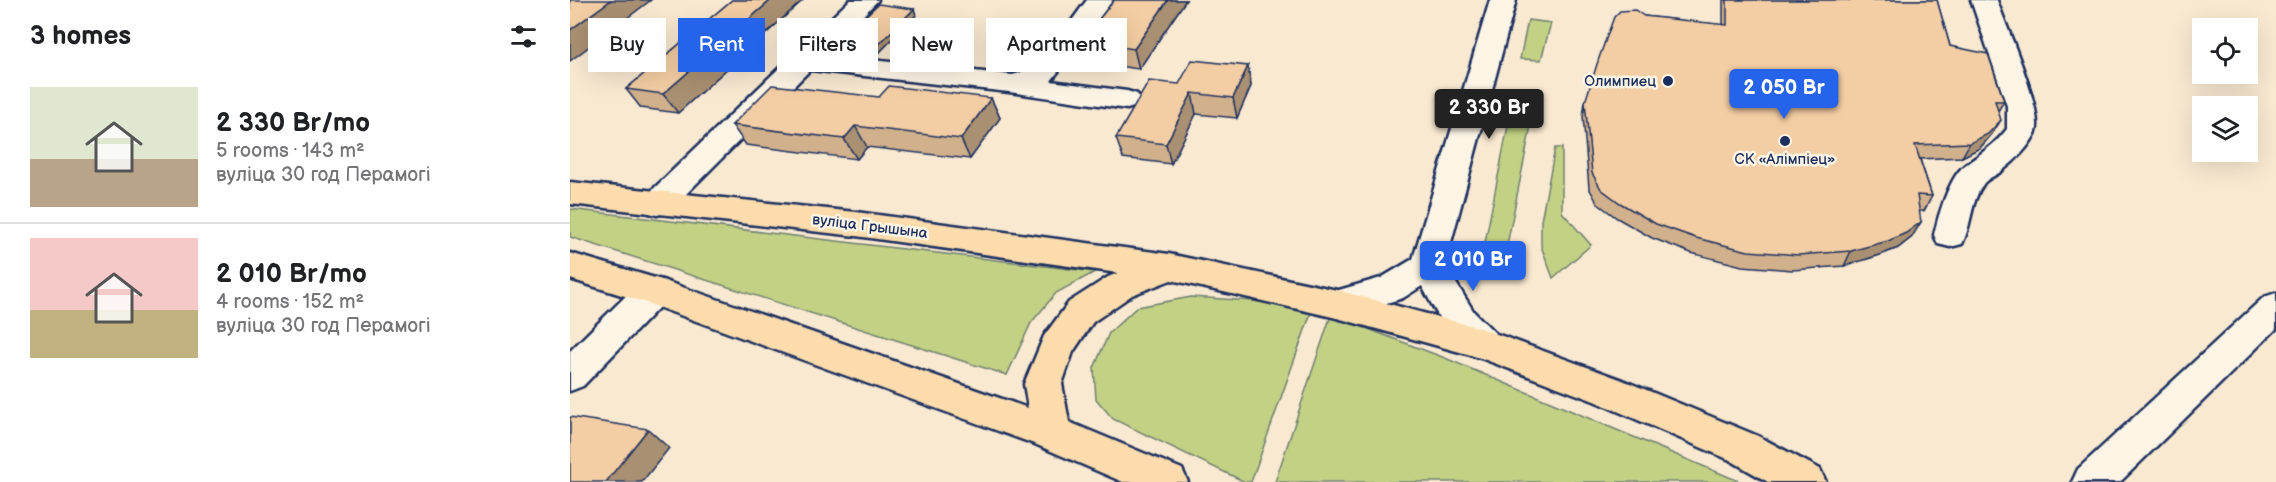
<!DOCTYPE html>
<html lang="en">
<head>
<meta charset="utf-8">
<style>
	body { margin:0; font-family:"Balsamiq Sans",sans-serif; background:#f2f2f2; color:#202124; height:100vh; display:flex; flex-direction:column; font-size:22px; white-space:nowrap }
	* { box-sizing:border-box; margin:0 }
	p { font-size:20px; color:#757577 }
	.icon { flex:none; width:33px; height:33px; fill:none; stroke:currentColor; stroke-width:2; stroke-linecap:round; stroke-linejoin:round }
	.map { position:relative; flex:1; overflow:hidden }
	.side { display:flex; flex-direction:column; background:#fff; width:570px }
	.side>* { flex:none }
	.guide { position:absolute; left:18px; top:18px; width:570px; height:54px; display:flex; gap:12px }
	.tools { position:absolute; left:1622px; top:18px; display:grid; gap:12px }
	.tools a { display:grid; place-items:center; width:66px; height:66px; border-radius:0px; background:#fff; box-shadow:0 6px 24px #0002; font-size:30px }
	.price { position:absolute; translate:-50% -51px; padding:0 14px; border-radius:6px; background:#2563eb; color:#fff; font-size:20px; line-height:39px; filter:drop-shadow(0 2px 3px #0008) }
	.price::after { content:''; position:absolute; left:50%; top:36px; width:18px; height:14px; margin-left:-9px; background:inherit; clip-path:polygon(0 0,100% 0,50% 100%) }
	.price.selected { background:#222; color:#fff }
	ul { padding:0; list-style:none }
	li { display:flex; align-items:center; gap:18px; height:150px; padding:0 30px }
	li+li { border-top:2px solid #e0e0e0 }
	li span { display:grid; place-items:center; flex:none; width:168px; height:120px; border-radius:0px; color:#555 }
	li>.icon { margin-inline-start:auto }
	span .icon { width:72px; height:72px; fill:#fffc; stroke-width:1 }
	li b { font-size:26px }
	h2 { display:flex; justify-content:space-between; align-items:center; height:72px; padding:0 30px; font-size:26px }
	.chip { padding:0 21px; border-radius:0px; background:#fff; box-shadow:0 6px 24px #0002; font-size:21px; line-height:54px }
	.chip.selected { background:#2563eb; color:#fff }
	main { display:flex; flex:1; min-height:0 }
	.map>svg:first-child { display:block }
	.green { fill:#c3d184; stroke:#6f8071; stroke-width:1.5 }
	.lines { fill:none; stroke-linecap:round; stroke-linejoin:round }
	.minor-casing { stroke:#1b2f5e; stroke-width:5 }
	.major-casing { stroke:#1b2f5e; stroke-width:5 }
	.minor { fill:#fcf5e5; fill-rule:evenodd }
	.major { fill:#fcdcac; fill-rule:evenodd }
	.wall { fill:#d1b08c; stroke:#1b2f5e; stroke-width:1.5 }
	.shaded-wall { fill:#aa9072; stroke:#1b2f5e; stroke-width:1.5 }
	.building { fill:#f3cda3; stroke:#1b2f5e; stroke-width:1.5 }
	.poi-dot { fill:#1b2f5e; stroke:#fcf5e5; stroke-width:2 }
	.labels { text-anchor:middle; stroke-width:5; stroke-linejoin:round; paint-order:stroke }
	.poi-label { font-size:15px; fill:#1b2f5e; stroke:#fcf5e5; text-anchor:end }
	.street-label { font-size:15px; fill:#1b2f5e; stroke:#fcf5e5 }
</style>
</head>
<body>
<main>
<section class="side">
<h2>3 homes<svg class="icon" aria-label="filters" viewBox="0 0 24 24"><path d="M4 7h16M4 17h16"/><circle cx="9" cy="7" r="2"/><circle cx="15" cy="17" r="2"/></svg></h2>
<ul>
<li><span style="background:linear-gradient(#dfe7d0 60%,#b9a48a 0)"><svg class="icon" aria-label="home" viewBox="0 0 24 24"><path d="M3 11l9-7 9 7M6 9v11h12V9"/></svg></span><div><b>2 330 Br/mo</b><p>5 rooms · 143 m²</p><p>вуліца 30 год Перамогі</p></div></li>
<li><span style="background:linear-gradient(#f6c9c9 60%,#c2b280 0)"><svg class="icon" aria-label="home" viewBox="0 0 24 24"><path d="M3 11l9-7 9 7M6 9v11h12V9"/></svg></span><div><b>2 010 Br/mo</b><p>4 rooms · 152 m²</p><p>вуліца 30 год Перамогі</p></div></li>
</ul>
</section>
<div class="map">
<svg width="1706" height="482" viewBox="0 0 1706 482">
	<rect width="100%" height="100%" fill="#f9e9d1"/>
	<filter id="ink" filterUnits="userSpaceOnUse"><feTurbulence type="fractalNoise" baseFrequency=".0167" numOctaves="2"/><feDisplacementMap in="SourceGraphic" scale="12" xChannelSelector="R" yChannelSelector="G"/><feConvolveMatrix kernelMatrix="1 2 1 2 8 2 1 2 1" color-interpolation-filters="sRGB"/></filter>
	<g filter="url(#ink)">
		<path class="green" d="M958 20 981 23 971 60 950 59Z
			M945 90 968 91 931 275 910 268Z
			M985 148H992V212L1021 245 983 278 971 246V221Z
			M0 209 525 272 486 293 461 323 437 375 0 237Z
			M621 297 684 301 742 310 681 482H675L543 419 526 399 524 368 539 333 567 307Z
			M761 315 875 358 1171 482H705Z"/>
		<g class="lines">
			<g class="minor-casing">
				<path id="minor" d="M280 0H308L255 55 442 75C472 70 498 24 517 0H543L481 81 557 91 567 94 571 100 567 106 557 109 439 92 240 70 98 212 87 215 76 212 71 204 76 196Z
					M920 0H946L875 265 904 312 926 334 931 344 926 354C922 356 916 359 912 358 887 357 863 306 852 286L833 298 767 318 755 314 750 304 755 294 811 278 843 259Z
					M1401 0H1427C1435 24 1474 112 1466 132 1460 146 1445 161 1433 170 1427 175 1418 178 1414 183 1400 202 1402 225 1392 244L1380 247 1368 244 1364 235C1368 217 1379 178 1394 166 1411 153 1424 146 1437 129V106Z
					M83 278 95 281 100 291 95 301 13 386 0 391V351L71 281Z
					M1706 293V329L1550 482H1502L1508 469 1694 297Z"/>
			</g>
			<g class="major-casing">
				<path id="major" d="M0 182 286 212 599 254 767 290 913 329 1050 379 1188 436 1250 469 1256 482H1198L1160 460 1024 401 908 357 767 318 601 280 562 295 523 322 503 352 492 384 499 422 612 469 618 482H553L467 445 74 302 0 279V253L95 281 458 408 454 384 474 336 499 302 538 277 548 273 286 236 0 204Z"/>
			</g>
			<use href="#minor" class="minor"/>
			<use href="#major" class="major"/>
		</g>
		<path class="wall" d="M162 0H233L108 113 71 108 56 89Z
			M544 0H616L569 69 519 62 512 41Z
			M1153 0H1367L1380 46 1434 101 1428 111 1422 134 1410 148 1392 157 1350 159 1362 196 1354 211H1349L1342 237 1328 248 1310 255 1274 266 1222 270 1172 266 1121 253 1082 238 1047 218 1028 204 1019 188 1013 116 1015 102 1074 16 1153 25Z
			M344 9 346 15 300 62 263 57 259 51Z
			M678 66 681 86 667 118 626 114 601 164 553 158 546 138 609 84Z
			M309 97 421 98 430 118 400 159 297 147 287 159 176 145 162 125Z"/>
		<path class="shaded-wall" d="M41 0H81L0 61V30Z
			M201 0H233L108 113 93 94Z
			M598 0H616L569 69 564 49Z
			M344 9 346 15 300 62 297 56Z
			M678 66 681 86 667 118 663 98Z
			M622 93 626 114 601 164 596 144Z
			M421 98 430 118 400 159 391 139Z
			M1431 120 1422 134 1410 148 1392 157 1400 143Z
			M285 126 297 147 287 159 274 139Z
			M1351 222 1342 237 1328 248 1310 255 1274 266 1281 251Z
			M78 429 99 448 72 482H35Z"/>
		<path class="building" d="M0 0H41L0 30Z
			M162 0H201L93 94 56 89Z
			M544 0H598L564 49 512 41Z
			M1157 0H1367L1380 46 1418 54 1434 101H1425L1431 120 1418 134 1400 143 1345 145 1362 196 1347 195 1351 222 1336 233 1318 241 1281 251 1228 255 1178 251 1126 238 1086 224 1050 203 1031 189 1022 173 1015 102 1029 58 1044 17 1050 11 1065 10 1074 16 1157 25Z
			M308 4 344 9 297 56 259 51Z
			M622 60 678 66 663 98 622 93 596 144 546 138 579 81 609 84Z
			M202 85 309 97 319 86 421 98 391 139 285 126 274 139 162 125Z
			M0 417 78 429 36 482H0Z"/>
	</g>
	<g class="poi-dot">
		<circle cx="1098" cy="81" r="6"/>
		<circle cx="1215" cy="141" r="6"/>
	</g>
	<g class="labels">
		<g class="poi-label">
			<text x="1086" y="86">Олимпиец</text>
			<text x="1215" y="164" text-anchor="middle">СК «Алімпіец»</text>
		</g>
		<g class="street-label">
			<text transform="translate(300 226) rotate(7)" y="5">вуліца Грышына</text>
		</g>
	</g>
</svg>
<div class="tools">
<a><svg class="icon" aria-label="locate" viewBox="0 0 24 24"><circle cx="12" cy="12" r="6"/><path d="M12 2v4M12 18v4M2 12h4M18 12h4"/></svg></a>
<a><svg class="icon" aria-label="layers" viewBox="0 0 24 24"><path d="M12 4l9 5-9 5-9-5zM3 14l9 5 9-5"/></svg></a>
</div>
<b class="price" style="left:1214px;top:120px">2 050 Br</b>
<b class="price selected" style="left:919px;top:140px">2 330 Br</b>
<b class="price" style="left:903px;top:292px">2 010 Br</b>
<div class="guide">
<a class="chip">Buy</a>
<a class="chip selected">Rent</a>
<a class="chip">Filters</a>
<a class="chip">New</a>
<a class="chip">Apartment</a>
</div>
</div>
</main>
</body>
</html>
